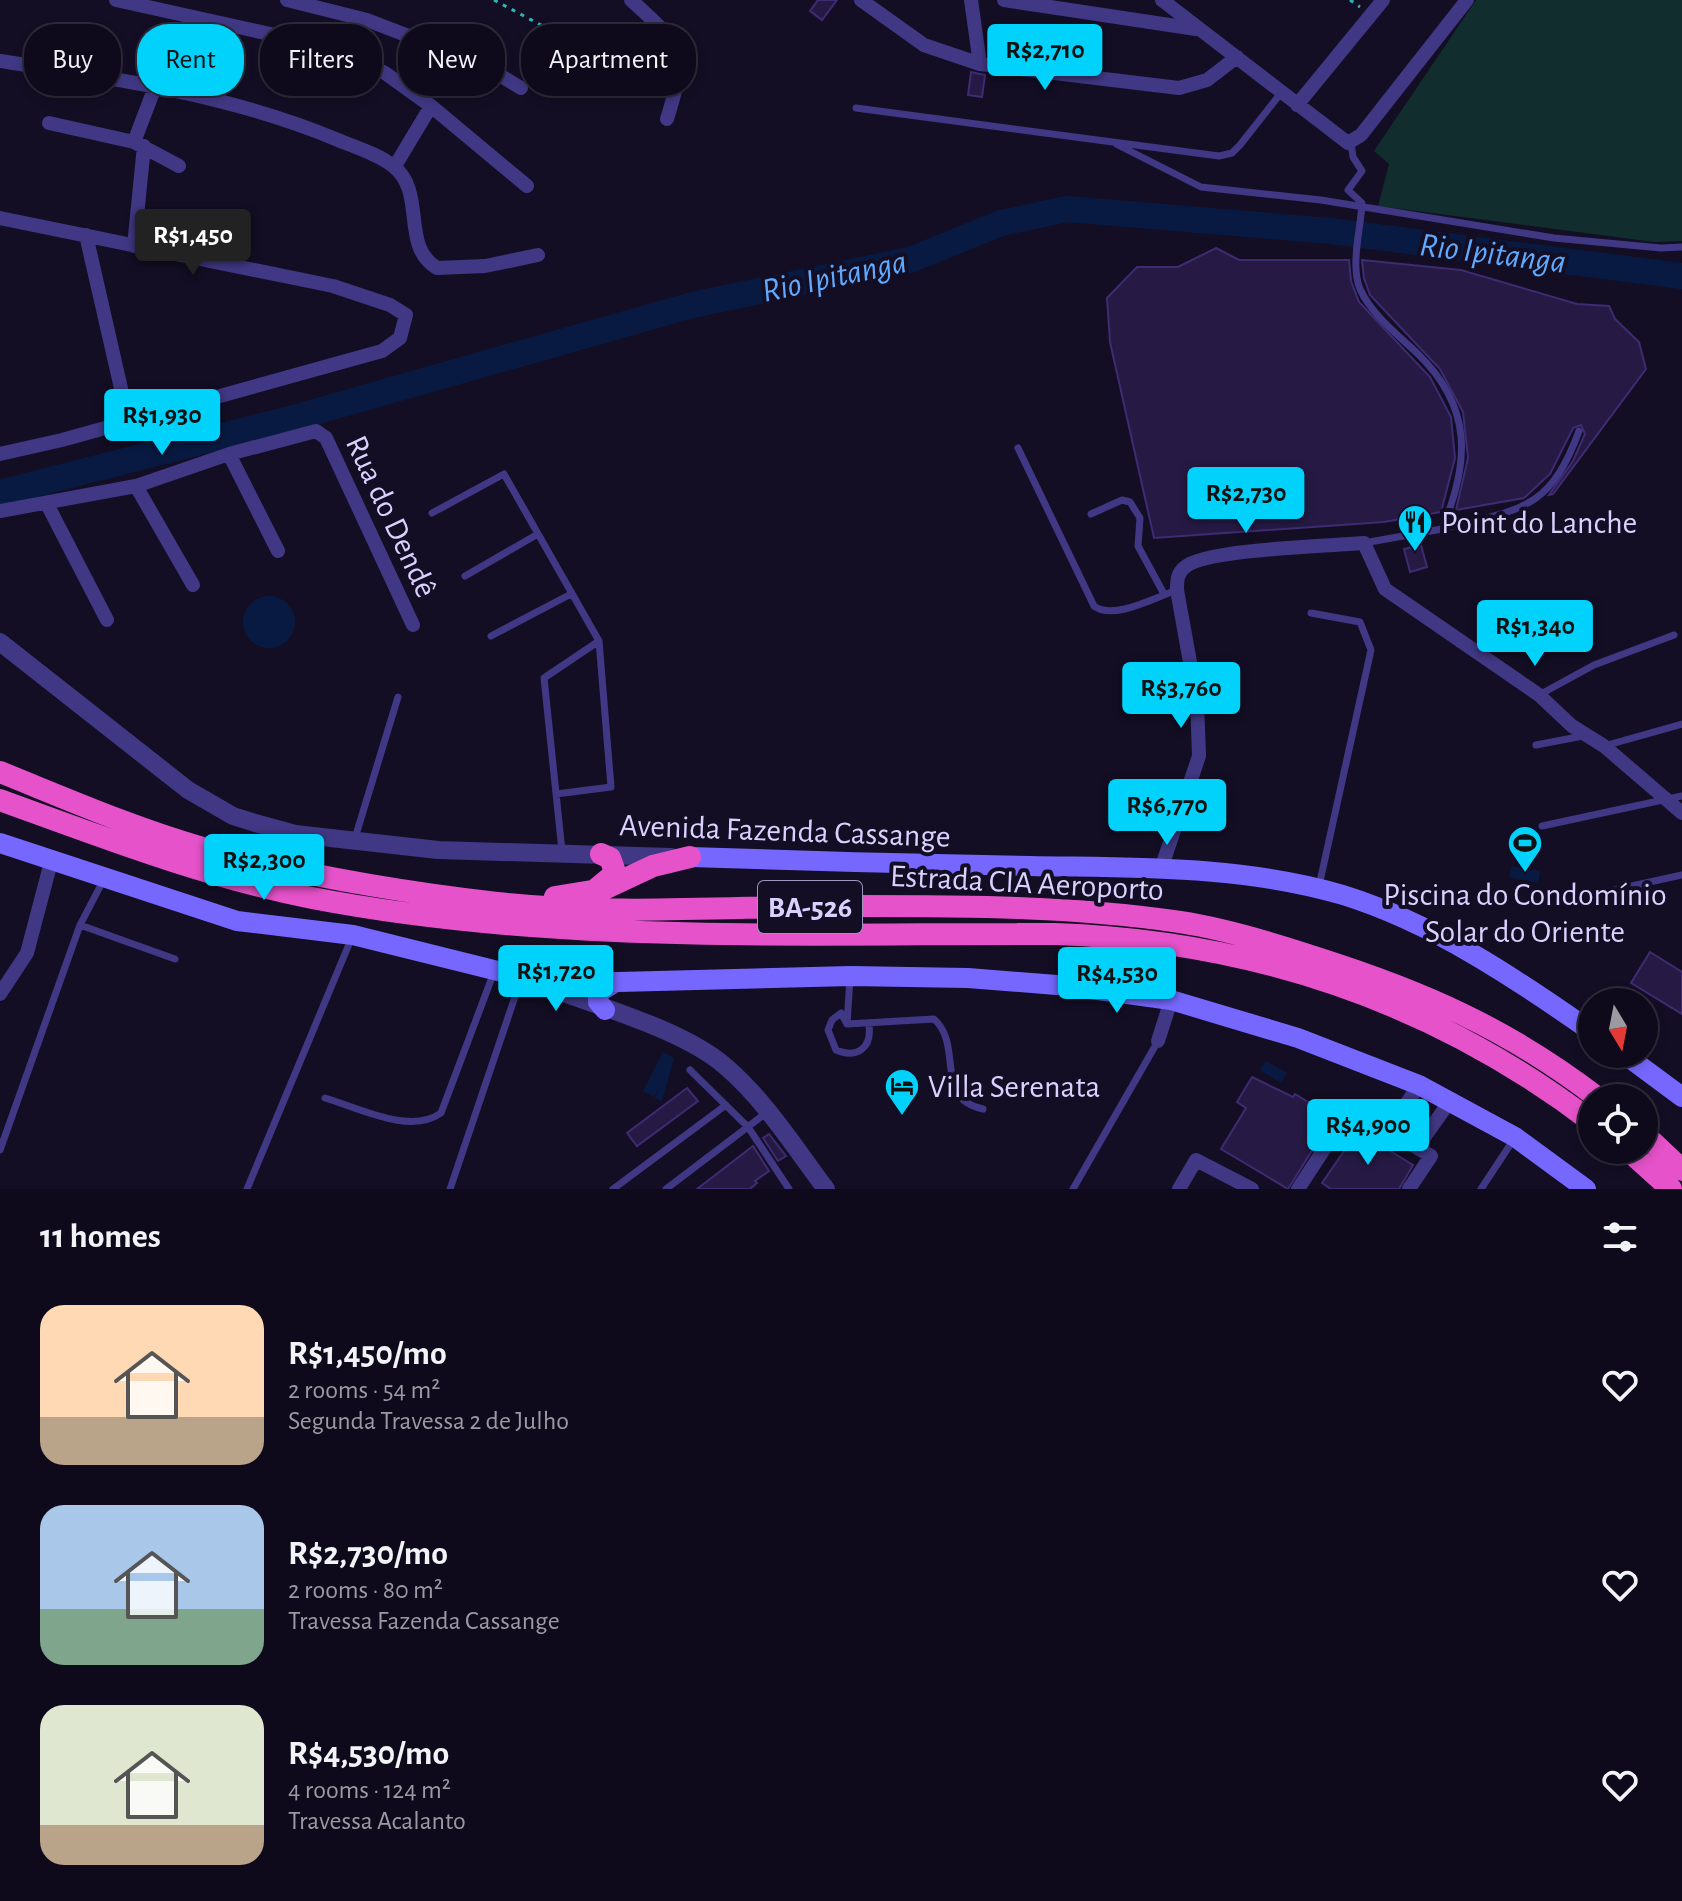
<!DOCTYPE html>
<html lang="en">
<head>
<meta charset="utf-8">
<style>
	body { margin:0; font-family:"Alegreya Sans",sans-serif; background:#171324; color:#f1f3f6; height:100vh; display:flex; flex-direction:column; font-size:30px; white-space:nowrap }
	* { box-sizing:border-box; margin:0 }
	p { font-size:26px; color:#9b9aa3 }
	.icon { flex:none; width:44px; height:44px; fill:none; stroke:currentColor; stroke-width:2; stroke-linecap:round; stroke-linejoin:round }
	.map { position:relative; height:1189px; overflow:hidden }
	.side { display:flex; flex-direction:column; background:#0e0a1b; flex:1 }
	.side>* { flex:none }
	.hud { position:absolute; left:24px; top:24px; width:800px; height:72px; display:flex; gap:16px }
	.needle { width:52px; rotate:170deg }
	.tools { position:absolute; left:1578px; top:988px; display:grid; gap:16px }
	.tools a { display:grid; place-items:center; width:80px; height:80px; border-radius:50%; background:#0e0a1b; box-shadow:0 4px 12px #0003,0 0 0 2px #2e2b3a; font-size:40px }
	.price { position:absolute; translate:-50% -68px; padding:0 18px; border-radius:8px; background:#00d2fc; color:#111; font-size:26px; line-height:52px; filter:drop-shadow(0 2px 4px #0008) }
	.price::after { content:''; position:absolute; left:50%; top:48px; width:24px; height:18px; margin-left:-12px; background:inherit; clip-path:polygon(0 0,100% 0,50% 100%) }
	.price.on { background:#222; color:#fff }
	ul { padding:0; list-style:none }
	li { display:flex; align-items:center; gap:24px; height:200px; padding:0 40px }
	li span { display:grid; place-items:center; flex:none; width:224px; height:160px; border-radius:24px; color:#555 }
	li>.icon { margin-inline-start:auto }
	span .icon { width:96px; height:96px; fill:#fffc; stroke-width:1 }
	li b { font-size:34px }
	h2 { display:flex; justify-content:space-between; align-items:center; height:96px; padding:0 40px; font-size:34px }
	.pill { padding:0 28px; border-radius:32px; background:#0e0a1b; box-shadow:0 4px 12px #0003,0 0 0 2px #2e2b3a; font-size:28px; line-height:72px }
	.pill.on { background:#00d2fc; color:#111 }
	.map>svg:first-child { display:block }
	.green { fill:#112d2e }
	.water { fill:#091a42 }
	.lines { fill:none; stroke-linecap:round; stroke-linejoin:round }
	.river { stroke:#091a42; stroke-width:26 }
	.building { fill:#261a45; stroke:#3e2b72; stroke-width:2 }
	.path { stroke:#2db6b7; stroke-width:3; stroke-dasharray:4 6; stroke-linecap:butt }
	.service { stroke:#403884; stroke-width:7 }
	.minor { stroke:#403884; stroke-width:14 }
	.tertiary { stroke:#403884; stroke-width:18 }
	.secondary { stroke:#7668ff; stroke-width:20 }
	.trunk { stroke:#e652ca; stroke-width:22 }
	.labels { text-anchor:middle; stroke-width:8; stroke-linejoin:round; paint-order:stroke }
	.shield { fill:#130e24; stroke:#9e96bd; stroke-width:2 }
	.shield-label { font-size:30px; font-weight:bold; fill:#dad1ff }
	.street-label { font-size:32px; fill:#dad1ff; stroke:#130e24 }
	.poi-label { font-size:32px; fill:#dad1ff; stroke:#130e24; text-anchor:start }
	.water-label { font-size:34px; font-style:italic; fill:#5faaff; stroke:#130e24 }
</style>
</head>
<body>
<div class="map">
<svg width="1682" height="1189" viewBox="0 0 1682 1189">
	<rect width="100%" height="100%" fill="#130e24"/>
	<path class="green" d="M1476 0H1682V241L1654 242 1378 206 1389 164 1374 151Z"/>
	<path class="water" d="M243 622a26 26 0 1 1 52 0a26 26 0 1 1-52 0Z
		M1512 866 1540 871 1538 883 1509 877Z
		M663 1052 674 1058 662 1101 655 1098 661 1085 654 1097 643 1091Z
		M1266 1061 1287 1073 1281 1083 1260 1070Z"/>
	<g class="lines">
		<path class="river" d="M0 493 297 417 692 305 910 260 1001 223 1067 209 1330 231 1682 276"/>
	</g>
	<path class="building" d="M818 0H837L822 20 810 11Z
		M971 72 985 75 982 97 968 95Z
		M1216 248 1239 260H1349L1351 281 1359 302 1430 377 1451 417 1455 458 1441 512 1384 522 1154 538 1110 342 1107 298 1137 267H1178Z
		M1362 260 1461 270 1577 304 1609 306 1615 319 1639 342 1646 369 1553 494 1549 495 1573 461 1585 434 1581 425 1573 428 1550 474 1524 498 1456 510 1468 458 1463 412 1440 369 1370 295 1364 278Z
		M1421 545 1427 567 1410 572 1404 549Z
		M1650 952 1682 972V1014L1631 983Z
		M1252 1077 1293 1097 1295 1094 1333 1117 1288 1189 1221 1149 1246 1108 1237 1102Z
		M687 1088 698 1101 637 1146 627 1133Z
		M1358 1131 1413 1165 1399 1189H1331L1322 1183Z
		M769 1134 786 1156 778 1161 763 1138Z
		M753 1146 769 1171 755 1181 757 1183 750 1189H697Z"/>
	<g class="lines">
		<path class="path" d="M494 0 584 48
			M1350 0 1360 7"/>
		<path class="service" d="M856 108 1219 156 1232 153 1240 145 1281 93
			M1351 143 1353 157 1362 171 1348 190 1362 203C1361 229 1350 264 1360 289 1371 314 1398 335 1417 353 1473 407 1470 462 1442 529 1518 509 1549 513 1579 431
			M1116 144 1201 187 1321 200 1554 238 1661 248 1682 247
			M1018 448 1094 606C1113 621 1156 597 1177 590
			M432 513 504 474 599 641 544 678 562 851
			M1091 514 1122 500 1130 502 1140 518 1138 546 1164 594
			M1364 543 1442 529
			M465 576 538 534
			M1311 613 1360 622 1371 650 1319 886
			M491 636 571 594
			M1539 695 1594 665 1674 635
			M1536 745 1583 736
			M1604 746 1682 724
			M556 794 611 787 599 641
			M1542 826 1682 796
			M355 838 398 697
			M1566 893 1609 891 1682 875
			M80 925 175 959
			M850 978 847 1024 934 1019C964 1046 933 1099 983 1109
			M846 1022 841 1013 832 1020 828 1030 836 1050C857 1059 872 1048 869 1025
			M690 1070 748 1127 789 1189
			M325 1098C359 1108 410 1135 441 1113L494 972
			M0 1150 80 925 104 879
			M247 1189 352 937
			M450 1189 521 979
			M613 1189 726 1105
			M666 1189 766 1113
			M1073 1189 1158 1041
			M1481 1189 1514 1139"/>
		<path class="minor" d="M116 0 338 49 385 73 431 106 527 186
			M287 0 367 20 481 64 521 88
			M631 0C683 47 688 52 667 119
			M861 0 924 45 980 64 1179 88 1207 80 1237 57
			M971 0 980 64
			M1004 0 1196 29
			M1162 0 1348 143 1361 135 1467 0
			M0 61C113 78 232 95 338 140 355 147 378 154 393 166 427 192 400 246 437 268L485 266 538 255
			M1297 105 1383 0
			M49 123 134 142 179 166
			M134 142 155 87
			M395 166 431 106
			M0 218 333 286 390 305 406 315 400 338 382 351 62 440 0 454
			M86 235 128 419
			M134 246 144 146
			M229 454 278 551
			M136 486 193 585
			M47 504 107 620
			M0 511 136 486 229 454 316 431 326 438 413 625
			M1161 869 1199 756 1197 701 1177 590C1177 581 1177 573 1185 567 1205 549 1330 546 1364 543L1385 589 1539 695 1572 726 1604 746 1682 813
			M0 994 27 953 51 862
			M1158 1041 1171 1000
			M1388 1131 1419 1085
			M1418 1146 1450 1101
			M1179 1189 1196 1160 1252 1189
			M1298 1189 1351 1108 1431 1156 1409 1189"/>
		<path class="tertiary" d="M0 642 188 790 233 816 255 823 295 834 438 850 671 857
			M534 982C590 1004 681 1028 725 1066 765 1100 795 1148 826 1189"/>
		<path class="secondary" d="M0 843 237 921 353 935 522 977 580 983 851 976 968 978 1069 986 1171 1000 1298 1038 1419 1085 1515 1137 1586 1189
			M690 857C803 861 917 864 1030 866 1134 868 1242 865 1343 895 1433 923 1515 978 1592 1032
			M605 1010 598 1002V993L616 982
			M1624 1054 1682 1097"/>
		<path class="trunk" d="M0 772C67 799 133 828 203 848 295 874 402 892 497 903 616 916 737 906 855 906 963 906 1073 906 1180 922 1226 929 1272 943 1317 958 1424 992 1508 1029 1598 1098
			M0 800C102 837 205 877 312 898 556 945 808 933 1055 934 1254 941 1433 1001 1592 1122
			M595 890 612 876 614 869 610 858 601 854
			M555 897 604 889 653 866 690 857
			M1644 1134 1682 1170
			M1628 1150 1671 1189"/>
	</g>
	<defs>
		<g id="restaurant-pin" transform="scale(1.8)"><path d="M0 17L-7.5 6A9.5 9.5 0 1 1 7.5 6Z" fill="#00d2fc" stroke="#130e24"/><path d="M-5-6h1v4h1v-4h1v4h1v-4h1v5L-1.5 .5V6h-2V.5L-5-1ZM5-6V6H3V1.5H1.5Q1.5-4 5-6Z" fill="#111"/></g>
		<g id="stadium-pin" transform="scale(1.8)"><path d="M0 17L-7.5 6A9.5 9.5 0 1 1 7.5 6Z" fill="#00d2fc" stroke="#130e24"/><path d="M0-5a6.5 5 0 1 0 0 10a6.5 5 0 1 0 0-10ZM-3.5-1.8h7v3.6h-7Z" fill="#111"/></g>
		<g id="hotel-pin" transform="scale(1.8)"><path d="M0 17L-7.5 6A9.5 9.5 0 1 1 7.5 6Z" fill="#00d2fc" stroke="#130e24"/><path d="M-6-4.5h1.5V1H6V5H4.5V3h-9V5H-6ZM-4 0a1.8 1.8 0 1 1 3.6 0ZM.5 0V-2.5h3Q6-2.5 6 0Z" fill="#111"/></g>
	</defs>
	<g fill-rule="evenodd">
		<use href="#restaurant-pin" x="1415" y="522"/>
		<use href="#stadium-pin" x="1525" y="843"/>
		<use href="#hotel-pin" x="902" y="1086"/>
	</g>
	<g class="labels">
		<rect class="shield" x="758" y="881" width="104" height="52" rx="6"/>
		<g class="shield-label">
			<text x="810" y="917">BA-526</text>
		</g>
		<g class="street-label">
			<text transform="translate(392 516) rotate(65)" y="11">Rua do Dendê</text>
			<text transform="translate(785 830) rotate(2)" y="11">Avenida Fazenda Cassange</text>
			<text transform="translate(1027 882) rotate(3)" y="11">Estrada CIA Aeroporto</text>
		</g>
		<g class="poi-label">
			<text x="1441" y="533">Point do Lanche</text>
			<text x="1525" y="905" text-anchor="middle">Piscina do Condomínio<tspan x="1525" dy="37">Solar do Oriente</tspan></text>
			<text x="928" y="1097">Villa Serenata</text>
		</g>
		<g class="water-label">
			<text transform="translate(1493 252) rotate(7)" y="12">Rio Ipitanga</text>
			<text transform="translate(834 275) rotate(-12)" y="12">Rio Ipitanga</text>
		</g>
	</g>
</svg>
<div class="tools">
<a><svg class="needle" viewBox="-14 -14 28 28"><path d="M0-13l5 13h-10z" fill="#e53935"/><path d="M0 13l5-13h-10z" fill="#9b9aa3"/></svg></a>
<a><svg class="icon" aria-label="locate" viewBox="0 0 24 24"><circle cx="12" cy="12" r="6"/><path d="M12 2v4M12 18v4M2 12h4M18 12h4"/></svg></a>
</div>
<b class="price" style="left:1045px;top:92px">R$2,710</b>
<b class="price on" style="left:193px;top:277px">R$1,450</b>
<b class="price" style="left:162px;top:457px">R$1,930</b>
<b class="price" style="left:1246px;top:535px">R$2,730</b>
<b class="price" style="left:1535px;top:668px">R$1,340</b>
<b class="price" style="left:1181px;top:730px">R$3,760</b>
<b class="price" style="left:1167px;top:847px">R$6,770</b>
<b class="price" style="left:264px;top:902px">R$2,300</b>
<b class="price" style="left:556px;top:1013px">R$1,720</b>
<b class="price" style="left:1117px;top:1015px">R$4,530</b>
<b class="price" style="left:1368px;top:1167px">R$4,900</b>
<div class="hud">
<a class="pill">Buy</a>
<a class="pill on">Rent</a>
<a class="pill">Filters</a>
<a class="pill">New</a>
<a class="pill">Apartment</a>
</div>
</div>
<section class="side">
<h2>11 homes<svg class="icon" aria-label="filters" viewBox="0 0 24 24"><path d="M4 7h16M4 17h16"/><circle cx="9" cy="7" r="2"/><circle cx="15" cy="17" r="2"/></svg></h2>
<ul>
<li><span style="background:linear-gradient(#ffd9b3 70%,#b9a48a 0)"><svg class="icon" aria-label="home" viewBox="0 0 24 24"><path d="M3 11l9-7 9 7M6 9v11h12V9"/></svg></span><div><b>R$1,450/mo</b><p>2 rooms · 54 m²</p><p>Segunda Travessa 2 de Julho</p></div><svg class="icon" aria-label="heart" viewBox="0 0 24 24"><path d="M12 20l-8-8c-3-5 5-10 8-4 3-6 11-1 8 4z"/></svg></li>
<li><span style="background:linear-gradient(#a9c7e8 65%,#7fa58c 0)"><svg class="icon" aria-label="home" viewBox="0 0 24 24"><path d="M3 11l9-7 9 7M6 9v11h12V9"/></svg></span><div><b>R$2,730/mo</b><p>2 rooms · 80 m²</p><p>Travessa Fazenda Cassange</p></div><svg class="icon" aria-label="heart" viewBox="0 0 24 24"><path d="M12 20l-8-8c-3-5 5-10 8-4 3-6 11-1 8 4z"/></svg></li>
<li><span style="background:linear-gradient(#dfe7d0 75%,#b9a48a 0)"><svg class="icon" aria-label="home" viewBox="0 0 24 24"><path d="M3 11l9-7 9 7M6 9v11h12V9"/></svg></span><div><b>R$4,530/mo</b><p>4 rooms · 124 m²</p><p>Travessa Acalanto</p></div><svg class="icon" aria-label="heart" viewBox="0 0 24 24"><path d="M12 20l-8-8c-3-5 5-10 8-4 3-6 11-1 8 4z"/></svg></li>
</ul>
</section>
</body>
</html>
